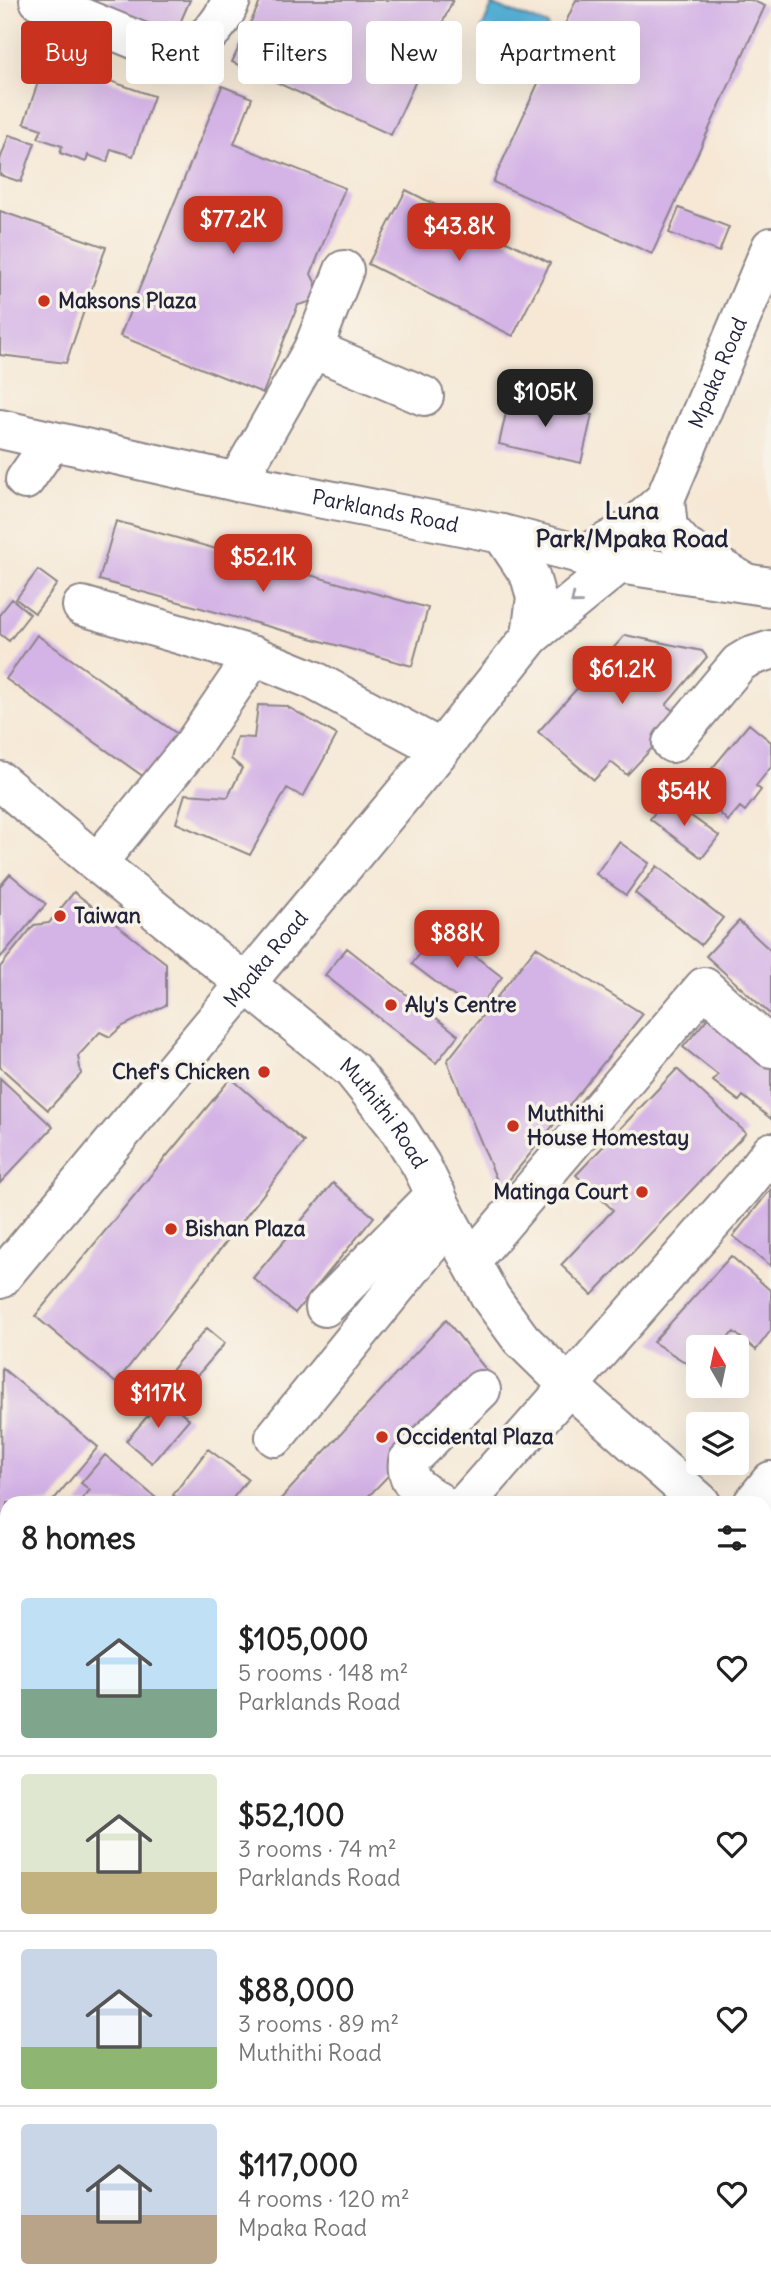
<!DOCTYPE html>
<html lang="en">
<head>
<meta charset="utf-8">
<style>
	body { margin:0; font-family:Delius,sans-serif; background:#f6f6f6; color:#222; height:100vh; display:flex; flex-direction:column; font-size:26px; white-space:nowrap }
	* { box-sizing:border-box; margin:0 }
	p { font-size:23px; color:#767676 }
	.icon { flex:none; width:38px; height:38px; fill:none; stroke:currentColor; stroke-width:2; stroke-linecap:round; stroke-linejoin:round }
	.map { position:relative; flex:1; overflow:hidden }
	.side { position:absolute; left:0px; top:1496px; width:772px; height:800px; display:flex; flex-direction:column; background:#fff; border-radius:21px 21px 0 0; box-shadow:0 7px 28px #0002 }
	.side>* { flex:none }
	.top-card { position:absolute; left:21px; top:21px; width:730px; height:63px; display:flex; gap:14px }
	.needle { width:46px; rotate:351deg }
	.controls { position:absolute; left:686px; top:1335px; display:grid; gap:14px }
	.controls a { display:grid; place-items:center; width:63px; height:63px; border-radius:7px; background:#fff; box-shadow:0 7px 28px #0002; font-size:35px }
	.price { position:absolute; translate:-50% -60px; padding:0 16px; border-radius:14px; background:#c8321e; color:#fff; font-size:23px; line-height:46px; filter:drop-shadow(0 2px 4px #0008) }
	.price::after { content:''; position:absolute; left:50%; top:42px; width:21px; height:16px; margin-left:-10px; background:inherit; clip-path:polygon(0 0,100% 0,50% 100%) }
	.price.selected { background:#222; color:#fff }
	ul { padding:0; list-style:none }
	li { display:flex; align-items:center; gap:21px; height:175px; padding:0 21px }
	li+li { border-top:2px solid #e0e0e0 }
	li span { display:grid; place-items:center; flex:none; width:196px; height:140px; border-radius:7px; color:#555 }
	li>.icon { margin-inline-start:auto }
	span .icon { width:84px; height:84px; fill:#fffc; stroke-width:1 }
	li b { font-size:30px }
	h2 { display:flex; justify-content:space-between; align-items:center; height:84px; padding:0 21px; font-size:30px }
	.tag { padding:0 24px; border-radius:7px; background:#fff; box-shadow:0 7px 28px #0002; font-size:24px; line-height:63px }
	.tag.selected { background:#c8321e; color:#fff }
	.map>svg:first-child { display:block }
	.water { fill:#57b1d5; stroke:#3c6a88; stroke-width:2 }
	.building { fill:#d4b3e6 }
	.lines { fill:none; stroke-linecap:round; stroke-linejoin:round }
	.minor-casing { stroke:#8c8588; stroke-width:42 }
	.major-casing { stroke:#8c8588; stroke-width:42 }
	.minor { stroke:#fff; stroke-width:38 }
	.major { stroke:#fff; stroke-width:38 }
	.oneway { stroke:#9c9ca7 }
	.poi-dot { fill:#c8321e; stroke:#f7f3e8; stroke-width:2.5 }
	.labels { text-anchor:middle; stroke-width:7; stroke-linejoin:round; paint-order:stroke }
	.poi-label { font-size:21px; font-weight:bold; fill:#22223b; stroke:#f7f3e8; text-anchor:start }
	.street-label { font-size:21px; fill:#22223b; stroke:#f7f3e8 }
	.quarter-label { font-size:24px; font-weight:bold; fill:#22223b; stroke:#f7f3e8 }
</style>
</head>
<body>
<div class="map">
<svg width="771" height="2295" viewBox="0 0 771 2295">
	<rect width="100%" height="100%" fill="#f7f3e8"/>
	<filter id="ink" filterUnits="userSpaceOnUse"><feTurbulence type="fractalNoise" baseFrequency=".0143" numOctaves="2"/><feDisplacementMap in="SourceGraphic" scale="14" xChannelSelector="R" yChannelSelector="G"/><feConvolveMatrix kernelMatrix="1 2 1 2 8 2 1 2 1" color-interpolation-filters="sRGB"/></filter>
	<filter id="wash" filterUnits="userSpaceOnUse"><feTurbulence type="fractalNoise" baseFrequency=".00686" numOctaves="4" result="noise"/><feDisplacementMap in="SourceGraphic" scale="28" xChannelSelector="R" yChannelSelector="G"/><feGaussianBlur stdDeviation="1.57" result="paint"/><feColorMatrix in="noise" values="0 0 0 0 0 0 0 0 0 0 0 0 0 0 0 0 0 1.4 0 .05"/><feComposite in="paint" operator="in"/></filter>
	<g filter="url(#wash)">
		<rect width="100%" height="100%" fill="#f6e8d5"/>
		<path class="water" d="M492 5 548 25 540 54 481 31Z"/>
		<g id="blocks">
			<path class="building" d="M89 0H190L174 37Z
				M261 0H453L391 135 232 62Z
				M576 0H751L765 6 652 254 493 182Z
				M46 59 154 96 133 156 111 149 107 162 88 155 86 162 60 153 62 146 38 138 42 129 24 123Z
				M222 86 252 98 234 144 345 188 311 274 316 284 314 294 309 302 298 305 263 393 120 336Z
				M9 135 35 143 21 182 0 175V160Z
				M406 190 550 263 513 336 368 264Z
				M679 208 729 227 719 252 669 233Z
				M0 211 106 247 66 363 0 355Z
				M510 395 592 415 581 463 499 444Z
				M116 521 428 608 412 666 99 580Z
				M38 570 57 584 35 613 16 599Z
				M12 599 30 614 9 641 0 634V614Z
				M37 635 193 745 161 789 6 679Z
				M625 635 702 651 707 657 666 705 681 717 627 775 611 762 594 780 538 732Z
				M258 705 286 706 337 735 303 797 287 788 250 855 176 823 185 794 228 797 242 768 231 759 237 737 254 738Z
				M749 724 771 742V767L756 786 761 790 745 811 740 807 728 821 695 789Z
				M666 798 719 836 702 858 650 819Z
				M619 842 649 863 626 895 596 874Z
				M657 866 723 918 701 945 635 893Z
				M10 874 46 904 0 958V886Z
				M74 892 166 963V1005L121 1027 110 1037 100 1032 78 1056 81 1074 48 1110 0 1067V967L34 925 49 923Z
				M739 921 771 951V1015L706 956Z
				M440 929 502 977 475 1012 412 964Z
				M536 947 643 1014 501 1190 447 1061Z
				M347 948 458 1035 436 1063 325 975Z
				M712 1013 771 1052V1119L743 1096 739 1101 713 1081 718 1075 683 1047Z
				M677 1069 746 1133 592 1295 561 1265 613 1210 576 1175Z
				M0 1078 53 1127 0 1183Z
				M231 1078 304 1142 116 1383 35 1316Z
				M333 1183 374 1217 295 1313 253 1278Z
				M771 1189V1266L733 1236Z
				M731 1256 771 1291V1330L756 1350 734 1332 715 1348H698V1362L693 1367 653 1342Z
				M446 1320 488 1372 362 1503H277Z
				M207 1328 225 1343 175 1402 157 1387Z
				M2 1368 98 1447 51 1503H7V1557L0 1565Z
				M164 1397 189 1419 152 1463 126 1441Z
				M208 1449 248 1479 229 1503H183L173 1495Z
				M105 1455 162 1503H78L90 1490 81 1483Z
				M7 1614V1771L0 1779V1622Z
				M765 1701 771 1706V1747L765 1755Z
				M765 1863 771 1864V1953L765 1963Z
				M0 1976 7 1981V1994L0 2003Z
				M771 2091V2162L765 2170V2098Z
				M7 2144V2220L0 2228V2152Z
				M82 2289H129L124 2295H89Z
				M138 2289H242L250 2295H133Z
				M307 2289H374L382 2295H315Z
				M638 2289H677L684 2295H645Z
				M684 2289H747L742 2295H692Z"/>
		</g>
	</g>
	<g filter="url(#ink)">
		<use href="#blocks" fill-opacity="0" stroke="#8c8588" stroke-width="2"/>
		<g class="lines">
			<g class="minor-casing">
				<g id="minor">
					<path d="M39 0 173 55C202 42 219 31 231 0"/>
					<path d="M313 349 424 396"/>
					<path d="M25 480 52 441"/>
					<path d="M237 482 313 349 344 270"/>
					<path d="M665 499 668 528 685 547 746 583"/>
					<path d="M502 534 530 576 536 597 531 636"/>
					<path id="s1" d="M582 556 635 526 665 499 771 247"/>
					<path d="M82 606 254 656 313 680 441 749"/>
					<path d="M672 743 739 663 749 657 771 650"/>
					<path id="s2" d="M0 781 97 863 352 1070 396 1125 421 1165 449 1222 491 1298 521 1339 569 1386 701 1503"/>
					<path d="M97 863 193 745 254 656"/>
					<path d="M471 1261 704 987 771 1048"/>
					<path id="s3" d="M0 1279 441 749 531 636 619 564"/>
					<path d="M325 1307 436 1194"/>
					<path d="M275 1437 449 1222"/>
					<path d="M440 1503C423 1491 405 1485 408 1461L481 1390"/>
					<path d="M466 1503 744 1186 771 1152"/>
					<path d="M753 1503 771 1481"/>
					<path d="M765 1555 771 1561"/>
					<path d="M0 1599 7 1591"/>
					<path d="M765 1656 771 1661"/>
					<path d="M765 1824 771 1816"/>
					<path d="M0 1913 7 1919"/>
					<path d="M0 2044 7 2035"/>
					<path d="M0 2244 7 2241"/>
					<path d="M290 2289 298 2295"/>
					<path d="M467 2289 475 2295"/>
				</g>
			</g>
			<g class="major-casing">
				<g id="major">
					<path id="s4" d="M0 429 237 482 502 534 619 564 771 587"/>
				</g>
			</g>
			<use href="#minor" class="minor"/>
			<use href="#major" class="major"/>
		</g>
		<defs><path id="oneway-chevron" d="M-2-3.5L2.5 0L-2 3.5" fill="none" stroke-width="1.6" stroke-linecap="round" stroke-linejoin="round" transform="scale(1.75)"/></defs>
		<use class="oneway" href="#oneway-chevron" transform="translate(575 600) rotate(141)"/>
	</g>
	<g class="poi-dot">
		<circle cx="44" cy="301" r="7"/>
		<circle cx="60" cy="916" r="7"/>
		<circle cx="391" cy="1005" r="7"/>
		<circle cx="264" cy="1072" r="7"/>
		<circle cx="513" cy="1126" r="7"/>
		<circle cx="642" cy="1192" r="7"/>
		<circle cx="171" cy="1229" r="7"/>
		<circle cx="382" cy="1437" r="7"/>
	</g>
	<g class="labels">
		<g class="poi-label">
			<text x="58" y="308">Maksons Plaza</text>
			<text x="74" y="923">Taiwan</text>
			<text x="405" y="1012">Aly's Centre</text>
			<text x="250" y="1079" text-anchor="end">Chef's Chicken</text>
			<text x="527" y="1121">Muthithi<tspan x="527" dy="24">House Homestay</tspan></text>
			<text x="628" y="1199" text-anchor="end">Matinga Court</text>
			<text x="185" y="1236">Bishan Plaza</text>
			<text x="396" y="1444">Occidental Plaza</text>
		</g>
		<g class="street-label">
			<text dy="7" stroke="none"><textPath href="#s1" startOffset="238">Mpaka Road</textPath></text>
			<text dy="7" stroke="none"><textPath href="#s4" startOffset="394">Parklands Road</textPath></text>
			<text dy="7" stroke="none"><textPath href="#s3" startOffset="416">Mpaka Road</textPath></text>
			<text dy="7" stroke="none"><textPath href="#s2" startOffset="509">Muthithi Road</textPath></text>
		</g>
		<g class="quarter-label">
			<text x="632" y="519">Luna<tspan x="632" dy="28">Park/Mpaka Road</tspan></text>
		</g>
	</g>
</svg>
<div class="controls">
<a><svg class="needle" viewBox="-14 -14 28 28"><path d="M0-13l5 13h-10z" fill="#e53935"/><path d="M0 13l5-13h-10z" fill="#767676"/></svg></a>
<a><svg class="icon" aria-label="layers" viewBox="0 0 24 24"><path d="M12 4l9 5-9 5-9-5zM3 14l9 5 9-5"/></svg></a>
</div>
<b class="price" style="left:233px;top:256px">$77.2K</b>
<b class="price" style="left:459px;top:263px">$43.8K</b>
<b class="price selected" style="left:545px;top:429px">$105K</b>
<b class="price" style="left:263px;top:594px">$52.1K</b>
<b class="price" style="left:622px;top:706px">$61.2K</b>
<b class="price" style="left:684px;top:828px">$54K</b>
<b class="price" style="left:457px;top:970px">$88K</b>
<b class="price" style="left:158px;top:1430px">$117K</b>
<div class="top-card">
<a class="tag selected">Buy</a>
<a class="tag">Rent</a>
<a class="tag">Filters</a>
<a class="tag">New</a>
<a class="tag">Apartment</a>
</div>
<section class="side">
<h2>8 homes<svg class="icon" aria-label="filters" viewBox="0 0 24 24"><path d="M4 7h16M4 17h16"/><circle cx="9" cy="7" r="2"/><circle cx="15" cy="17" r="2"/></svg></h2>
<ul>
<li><span style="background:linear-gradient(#bfe0f5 65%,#7fa58c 0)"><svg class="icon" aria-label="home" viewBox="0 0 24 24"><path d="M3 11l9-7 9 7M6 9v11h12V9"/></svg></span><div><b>$105,000</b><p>5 rooms · 148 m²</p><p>Parklands Road</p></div><svg class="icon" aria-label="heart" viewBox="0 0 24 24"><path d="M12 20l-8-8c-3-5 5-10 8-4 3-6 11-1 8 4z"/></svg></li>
<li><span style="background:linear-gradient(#dfe7d0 70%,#c2b280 0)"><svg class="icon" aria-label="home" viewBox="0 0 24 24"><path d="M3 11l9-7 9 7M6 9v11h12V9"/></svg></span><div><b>$52,100</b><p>3 rooms · 74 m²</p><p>Parklands Road</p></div><svg class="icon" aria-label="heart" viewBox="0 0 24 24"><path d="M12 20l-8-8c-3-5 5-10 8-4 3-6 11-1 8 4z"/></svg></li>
<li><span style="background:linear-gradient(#c9d6e8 70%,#8fb573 0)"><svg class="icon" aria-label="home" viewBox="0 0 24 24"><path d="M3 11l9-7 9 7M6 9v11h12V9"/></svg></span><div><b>$88,000</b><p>3 rooms · 89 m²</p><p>Muthithi Road</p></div><svg class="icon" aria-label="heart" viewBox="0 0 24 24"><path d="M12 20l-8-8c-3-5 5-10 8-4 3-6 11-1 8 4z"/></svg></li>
<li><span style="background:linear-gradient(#c9d6e8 65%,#b9a48a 0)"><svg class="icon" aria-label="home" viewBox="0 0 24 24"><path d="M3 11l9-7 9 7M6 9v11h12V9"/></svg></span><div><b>$117,000</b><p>4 rooms · 120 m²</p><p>Mpaka Road</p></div><svg class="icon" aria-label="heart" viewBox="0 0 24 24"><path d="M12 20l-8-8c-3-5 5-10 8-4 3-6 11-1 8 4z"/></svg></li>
</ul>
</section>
</div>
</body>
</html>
